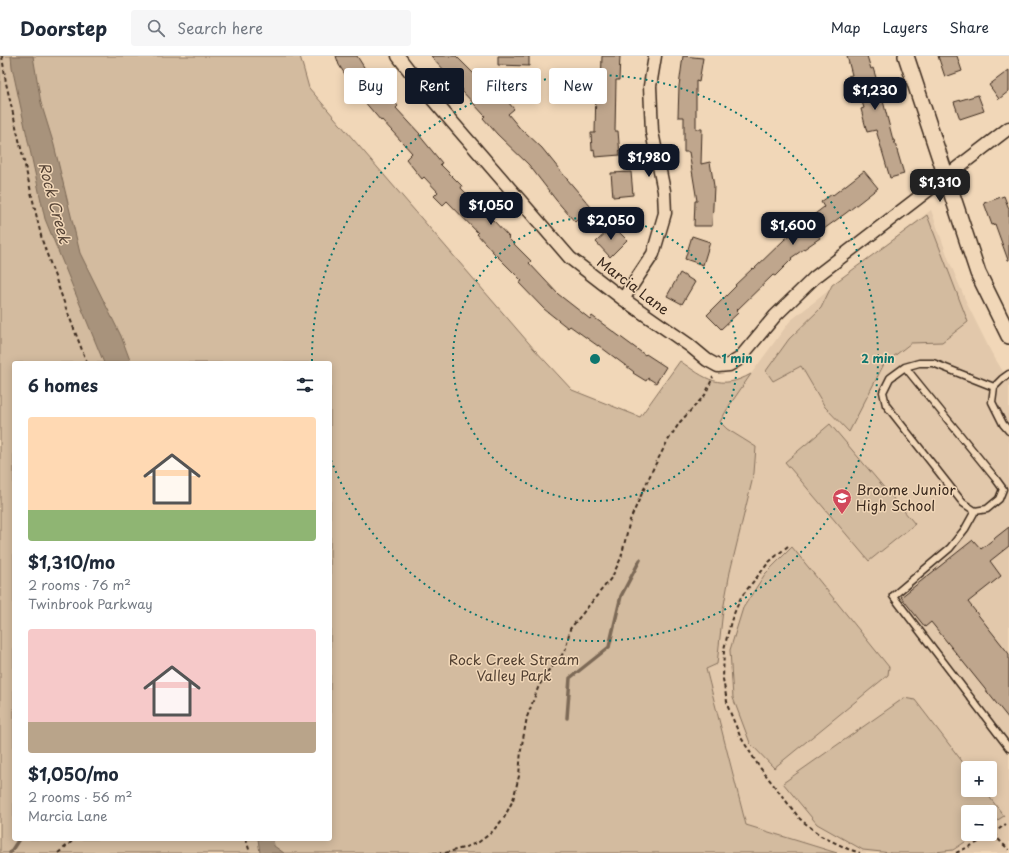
<!DOCTYPE html>
<html lang="en">
<head>
<meta charset="utf-8">
<style>
	body { margin:0; font-family:"Playpen Sans",sans-serif; background:#f6f6f7; color:#1f2937; height:100vh; display:flex; flex-direction:column; font-size:15px; white-space:nowrap }
	* { box-sizing:border-box; margin:0 }
	p { font-size:13px; color:#747a83 }
	.icon { flex:none; width:22px; height:22px; fill:none; stroke:currentColor; stroke-width:2; stroke-linecap:round; stroke-linejoin:round }
	.map { position:relative; flex:1; overflow:hidden }
	.panel { position:absolute; left:12px; top:305px; width:320px; height:480px; display:flex; flex-direction:column; background:#fff; border-radius:4px; box-shadow:0 2px 10px #0003 }
	.panel>* { flex:none }
	.banner { position:absolute; left:344px; top:12px; width:380px; height:36px; display:flex; gap:8px }
	.buttons { position:absolute; left:961px; top:705px; display:grid; gap:8px }
	.buttons a { display:grid; place-items:center; width:36px; height:36px; border-radius:4px; background:#fff; box-shadow:0 2px 10px #0003; font-size:20px }
	.price { position:absolute; translate:-50% -34px; padding:0 9px; border-radius:8px; background:#111827; color:#fff; font-size:13px; line-height:26px; filter:drop-shadow(0 1px 2px #0008) }
	.price::after { content:''; position:absolute; left:50%; top:24px; width:12px; height:9px; margin-left:-6px; background:inherit; clip-path:polygon(0 0,100% 0,50% 100%) }
	.price.current { background:#222; color:#fff }
	ul { padding:0; list-style:none }
	li { display:grid; align-content:center; gap:8px; height:212px; padding:0 16px }
	li span { display:grid; place-items:center; height:124px; border-radius:4px; color:#555 }
	li>.icon { margin-inline-start:auto }
	span .icon { width:72px; height:72px; fill:#fffc; stroke-width:1 }
	li b { font-size:17px }
	h2 { display:flex; justify-content:space-between; align-items:center; height:48px; padding:0 16px; font-size:17px }
	.chip { padding:0 14px; border-radius:4px; background:#fff; box-shadow:0 2px 10px #0003; font-size:14px; line-height:36px }
	.chip.current { background:#111827; color:#fff }
	header { display:flex; align-items:center; gap:24px; box-sizing:border-box; height:56px; padding:0 20px; background:#fff; border-bottom:1px solid #e0e1e3 }
	header strong { font-size:19px }
	nav { display:flex; gap:22px; margin-inline-start:auto; font-size:14px }
	.search { width:280px; height:36px; background:#f6f6f7; display:flex; align-items:center; gap:10px; box-sizing:border-box; padding:0 14px; border-radius:4px; color:#747a83; font-size:15px }
	.map>svg:first-child { display:block }
	.built { fill:#e2c8ab; fill-rule:evenodd }
	.green { fill:#d3bb9f; stroke:#87725e; fill-rule:evenodd }
	.water { fill:#a8937c; stroke:#7c6956 }
	.lines { fill:none; stroke-linecap:round; stroke-linejoin:round }
	.stream { stroke:#7c6956; stroke-width:3.5 }
	.building { fill:#bfa68d; stroke:#3b2a1e }
	.service-casing { stroke:#3b2a1e; stroke-width:9 }
	.minor-casing { stroke:#3b2a1e; stroke-width:15 }
	.tertiary-casing { stroke:#3b2a1e; stroke-width:18 }
	.path { stroke:#3b2a1e; stroke-width:2; stroke-dasharray:4 3; stroke-linecap:butt }
	.service { stroke:#f1d7b8; stroke-width:6 }
	.minor { stroke:#f1d7b8; stroke-width:12 }
	.tertiary { stroke:#f1d7b8; stroke-width:15 }
	.ring { fill:none; stroke:#0f766e; stroke-width:2; stroke-dasharray:2 4 }
	.labels { text-anchor:middle; stroke-width:3; stroke-linejoin:round; paint-order:stroke }
	.street-label { font-size:14px; fill:#3b2a1e; stroke:#f1d7b8 }
	.poi-label { font-size:14px; fill:#3b2a1e; stroke:#f1d7b8; text-anchor:start }
	.park-label { font-size:14px; fill:#524031; stroke:#f1d7b8 }
	.water-label { font-size:15px; font-style:italic; fill:#564436; stroke:#f1d7b8 }
	.centre { fill:#0f766e; stroke:#f1d7b8; stroke-width:2 }
	.ring-label { font-size:12px; text-anchor:middle; font-weight:bold; fill:#0f766e; stroke:#f1d7b8; stroke-width:3; stroke-linejoin:round; paint-order:stroke }
</style>
</head>
<body>
<header>
<strong>Doorstep</strong>
<div class="search"><svg class="icon" aria-label="search" viewBox="0 0 24 24"><circle cx="10" cy="10" r="6"/><path d="M15 15l6 6"/></svg>Search here</div>
<nav><a>Map</a><a>Layers</a><a>Share</a></nav>
</header>
<div class="map">
<svg width="1009" height="797" viewBox="0 0 1009 797">
	<rect width="100%" height="100%" fill="#f1d7b8"/>
	<filter id="ink" filterUnits="userSpaceOnUse"><feTurbulence type="fractalNoise" baseFrequency=".025" numOctaves="2"/><feDisplacementMap in="SourceGraphic" scale="8" xChannelSelector="R" yChannelSelector="G"/><feConvolveMatrix kernelMatrix="1 2 1 2 8 2 1 2 1" color-interpolation-filters="sRGB"/></filter>
	<g filter="url(#ink)">
		<path class="built" d="M931 154 950 207 968 250 991 296 1009 325V797H837L746 769 670 476 697 408 729 350 751 318 790 265ZM968 712H990V734H968ZM968 756H990V778H968Z"/>
		<path class="green" d="M0 0H300L309 32 534 293 572 334 640 361 680 305C706 323 720 335 751 318L729 350 720 366 727 373 756 391 754 417 730 516 723 554 717 608 706 613 746 769 837 797H0ZM14 307H330V783H14Z
			M927 159 968 266 942 286 911 287 884 308 849 376 825 351 801 310 773 325 766 315 789 283 821 252 832 229Z
			M830 368 915 468 869 505 785 406Z
			M792 491 889 611 888 619 774 712 750 687 733 642 730 594 743 552 765 518Z
			M904 642 915 644 968 713V734H984L1004 760 990 769V756H968V778H977L953 794 928 797H891L863 794 817 768 783 727Z"/>
		<path class="water" d="M11 0H33L41 47 54 89 80 197 121 280 131 307H104L45 163 12 11Z
			M258 783H273L274 790 284 797H260Z"/>
		<g class="lines">
			<path class="stream" d="M567 662 570 622 609 591 621 540 640 504
				M10 797 19 783"/>
		</g>
		<path class="building" d="M336 0H357L379 35 382 32 398 50 396 52 420 78 419 79 442 107 440 108 462 130 461 132 493 165V164L509 181 508 182 531 205 529 207 558 238 590 263 592 260 645 299 646 298 666 311 656 327 648 322 646 325 633 317 634 316 598 289V290L570 270 568 272 544 253 519 227 522 225 493 196 477 178 478 177 447 145 443 149 434 140 438 136 424 121 422 123 406 103 412 97 382 64 381 65 357 37 355 39 346 24 348 23 339 9Z
			M431 0H456L486 30 491 26 514 53 508 58 523 76 524 75 542 92 567 123 591 151 575 166 556 144 529 109 497 78 483 62 485 60 462 35 463 34Z
			M498 0H529V10L498 9Z
			M602 0H620L619 24H616L615 75H618L620 99 595 101 594 93 592 94 591 77H595L596 33 601 34Z
			M683 0 703 2 699 26 696 25V73H702L701 108 710 106 714 130 712 170H694L695 145H697L689 96H684V61H678L679 30Z
			M847 0H867L871 13 873 12 882 41 893 84H894L904 118 890 122 876 74 867 76 861 53 864 52 857 30 852 32 848 20 852 19Z
			M938 0H957L962 15 945 21Z
			M1009 14V35L999 43 989 29Z
			M978 39 984 55 960 63 954 46Z
			M864 115 878 132 846 157 817 178 820 182 791 202 792 203 775 220 773 219 736 255 738 257 721 273 707 259 736 230 735 229 753 212 754 213 785 183 799 173 795 166 804 160 807 164 824 151 821 146 832 138 833 139Z
			M631 116 633 139 613 141 611 117Z
			M1004 140 1009 153V204H1008L995 168 992 169 984 147Z
			M613 170 627 184 610 201 596 186Z
			M692 180 710 186 703 209 685 203Z
			M680 217 695 226 682 248 667 240Z
			M1009 471V490L990 505 1001 520 968 546 1009 598V663L931 566 925 571 901 541 973 484 981 493Z"/>
		<g class="lines">
			<g class="service-casing">
				<path id="service" d="M905 311 995 422 1003 433 999 443 987 453 975 455 963 447 886 349 883 336 890 322 905 311 919 307H933L994 331
					M1009 318 1002 323 994 331 992 346 1003 368 1009 375
					M975 455 965 473 950 492 893 540 1009 692"/>
			</g>
			<g class="minor-casing">
				<path id="minor" d="M398 0 421 30 570 202 623 243 689 289 707 304 718 310 729 309 739 303 775 260 814 222 1009 72
					M623 243 653 198 665 157 664 135 652 76 650 30 655 0"/>
			</g>
			<g class="tertiary-casing">
				<path id="tertiary" d="M906 0 978 217 1009 280"/>
			</g>
			<path class="path" d="M2 0 6 27 12 53 42 184 66 252 87 307
				M788 490 769 506 741 541 731 565 724 593 723 623 728 651 740 680 758 709 800 763 821 780 848 793 860 797
				M995 777 999 784 1009 794
				M246 783 250 797
				M58 797 75 783
				M433 797H441
				M445 797 463 792 479 786 491 777 504 762 513 744 519 720 521 694 527 661 538 632 547 616 559 604 566 592 570 573 612 521 621 502 630 464 653 413 667 386 680 366 705 339 713 321
				M956 797 985 783 1006 768"/>
			<use href="#service" class="service"/>
			<use href="#minor" class="minor"/>
			<use href="#tertiary" class="tertiary"/>
		</g>
	</g>
	<g class="ring">
		<circle cx="595" cy="303" r="142"/>
		<path d="M312 305A283 283 0 1 1 331 404"/>
	</g>
	<defs>
		<g id="school-pin" transform="scale(1)"><path d="M0 17L-7.5 6A9.5 9.5 0 1 1 7.5 6Z" fill="#d1495b" stroke="#f1d7b8"/><path d="M0-5L7-2L0 1L-7-2ZM-4 1L0 2.5L4 1V4Q0 6-4 4Z" fill="#fff"/></g>
	</defs>
	<g fill-rule="evenodd">
		<use href="#school-pin" x="842" y="442"/>
	</g>
	<g class="labels">
		<g class="street-label">
			<text transform="translate(633 230) rotate(37)" y="5">Marcia Lane</text>
		</g>
		<g class="poi-label">
			<text x="856" y="439">Broome Junior<tspan x="856" dy="16">High School</tspan></text>
		</g>
		<g class="park-label">
			<text x="514" y="609">Rock Creek Stream<tspan x="514" dy="16">Valley Park</tspan></text>
		</g>
		<g class="water-label">
			<text transform="translate(54 147) rotate(75)" y="5">Rock Creek</text>
		</g>
	</g>
	<circle cx="595" cy="303" r="6" class="centre"/>
	<g class="ring-label">
		<text x="737" y="307">1 min</text>
		<text x="878" y="307">2 min</text>
	</g>
</svg>
<div class="buttons">
<a>+</a>
<a>−</a>
</div>
<b class="price" style="left:875px;top:55px">$1,230</b>
<b class="price" style="left:649px;top:122px">$1,980</b>
<b class="price current" style="left:940px;top:147px">$1,310</b>
<b class="price" style="left:491px;top:170px">$1,050</b>
<b class="price" style="left:611px;top:185px">$2,050</b>
<b class="price" style="left:793px;top:190px">$1,600</b>
<div class="banner">
<a class="chip">Buy</a>
<a class="chip current">Rent</a>
<a class="chip">Filters</a>
<a class="chip">New</a>
</div>
<section class="panel">
<h2>6 homes<svg class="icon" aria-label="filters" viewBox="0 0 24 24"><path d="M4 7h16M4 17h16"/><circle cx="9" cy="7" r="2"/><circle cx="15" cy="17" r="2"/></svg></h2>
<ul>
<li><span style="background:linear-gradient(#ffd9b3 75%,#8fb573 0)"><svg class="icon" aria-label="home" viewBox="0 0 24 24"><path d="M3 11l9-7 9 7M6 9v11h12V9"/></svg></span><div><b>$1,310/mo</b><p>2 rooms · 76 m²</p><p>Twinbrook Parkway</p></div></li>
<li><span style="background:linear-gradient(#f6c9c9 75%,#b9a48a 0)"><svg class="icon" aria-label="home" viewBox="0 0 24 24"><path d="M3 11l9-7 9 7M6 9v11h12V9"/></svg></span><div><b>$1,050/mo</b><p>2 rooms · 56 m²</p><p>Marcia Lane</p></div></li>
</ul>
</section>
</div>
</body>
</html>
